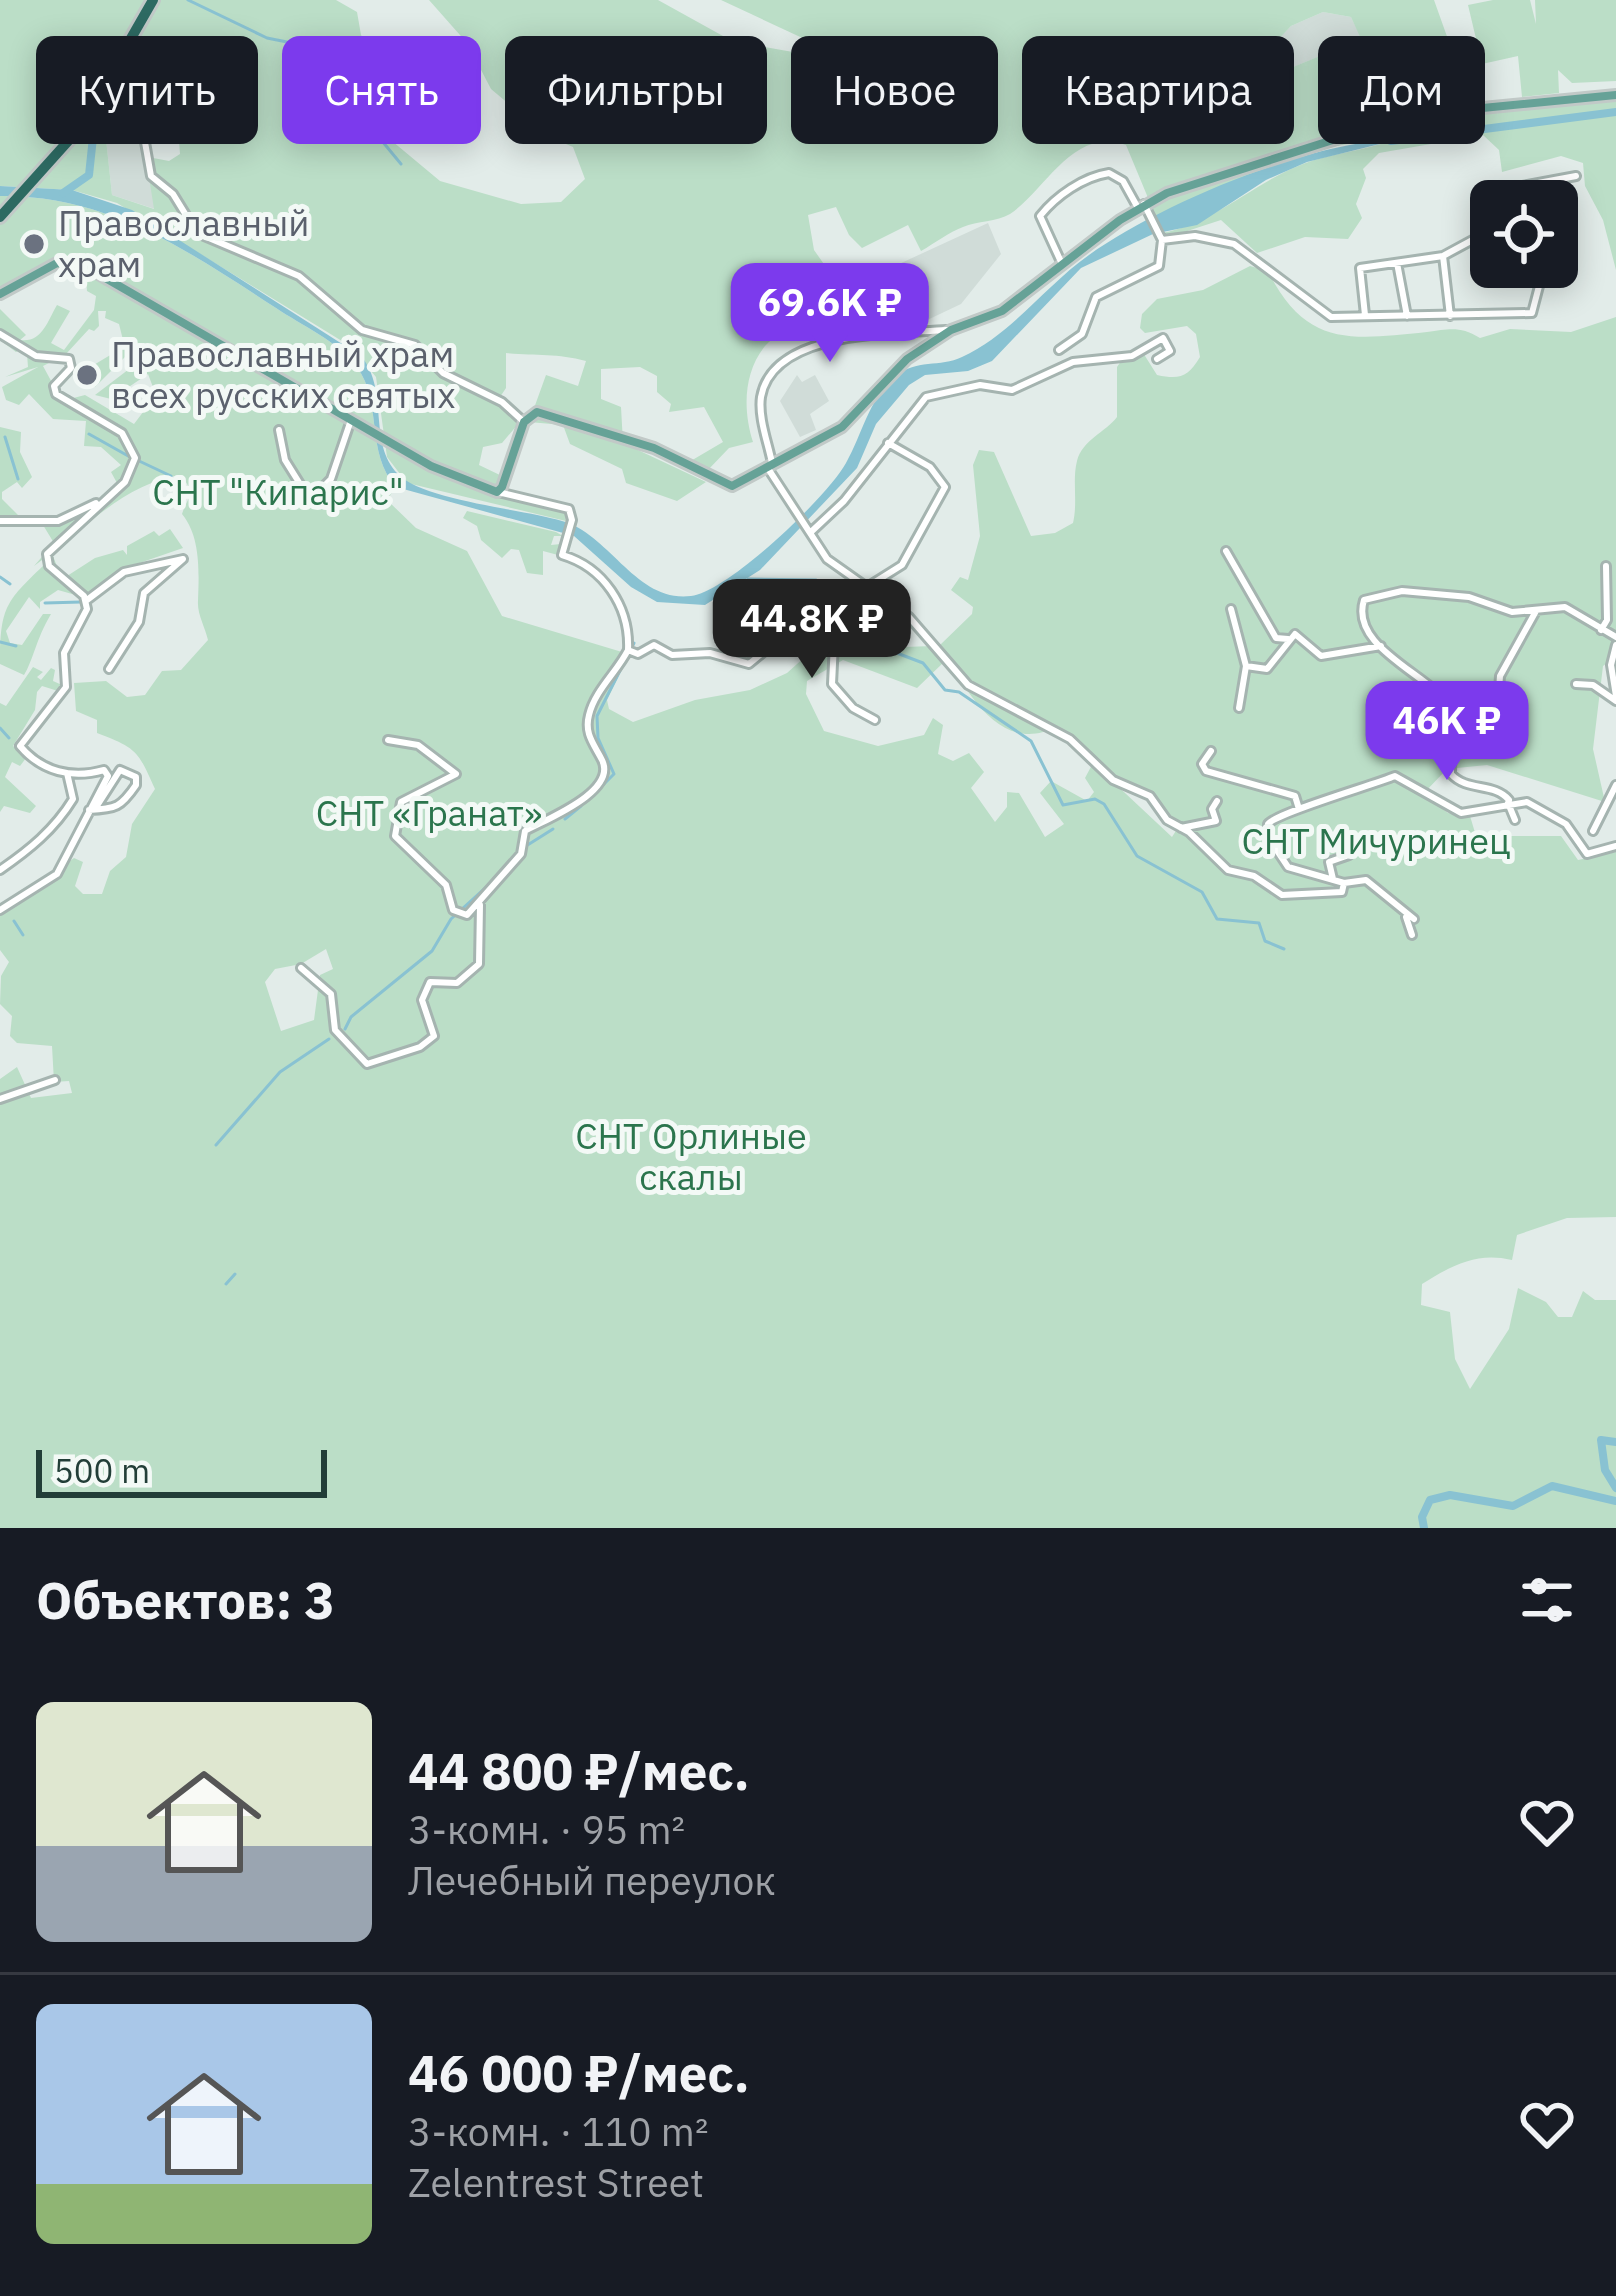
<!DOCTYPE html>
<html lang="ru">
<head>
<meta charset="utf-8">
<style>
	body { margin:0; font-family:"IBM Plex Sans",sans-serif; background:#20242c; color:#f1f3f6; height:100vh; display:flex; flex-direction:column; font-size:45px; white-space:nowrap }
	* { box-sizing:border-box; margin:0 }
	p { font-size:39px; color:#9ea1a6 }
	.icon { flex:none; width:66px; height:66px; fill:none; stroke:currentColor; stroke-width:2; stroke-linecap:round; stroke-linejoin:round }
	.map { position:relative; height:1528px; overflow:hidden }
	.drawer { display:flex; flex-direction:column; background:#171b24; flex:1 }
	.drawer>* { flex:none }
	.top-card { position:absolute; left:36px; top:36px; width:1545px; height:108px; display:flex; gap:24px }
	.buttons { position:absolute; left:1470px; top:180px; display:grid; gap:24px }
	.buttons a { display:grid; place-items:center; width:108px; height:108px; border-radius:18px; background:#171b24; box-shadow:0 6px 30px #0003; font-size:60px }
	.scale { position:absolute; left:36px; bottom:30px; width:291px; box-sizing:border-box; padding-left:12px; border:6px solid #223e38; border-top:0; font-size:33px; line-height:42px; white-space:nowrap; color:#223e38; -webkit-text-stroke:9px #f3f9f6; paint-order:stroke }
	.price { position:absolute; translate:-50% -102px; padding:0 27px; border-radius:24px; background:#7c3aed; color:#fff; font-size:39px; line-height:78px; filter:drop-shadow(0 3px 6px #0008) }
	.price::after { content:''; position:absolute; left:50%; top:72px; width:36px; height:27px; margin-left:-18px; background:inherit; clip-path:polygon(0 0,100% 0,50% 100%) }
	.price.active { background:#222; color:#fff }
	ul { padding:0; list-style:none }
	li { display:flex; align-items:center; gap:36px; height:300px; padding:0 36px }
	li+li { border-top:3px solid #363941 }
	li span { display:grid; place-items:center; flex:none; width:336px; height:240px; border-radius:18px; color:#555 }
	li>.icon { margin-inline-start:auto }
	span .icon { width:144px; height:144px; fill:#fffc; stroke-width:1 }
	li b { font-size:51px }
	h2 { display:flex; justify-content:space-between; align-items:center; height:144px; padding:0 36px; font-size:51px }
	.pill { padding:0 42px; border-radius:18px; background:#171b24; box-shadow:0 6px 30px #0003; font-size:42px; line-height:108px }
	.pill.active { background:#7c3aed; color:#fff }
	.map>svg:first-child { display:block }
	.built { fill:#d0dcd8 }
	.green { fill:#bbdec7; fill-rule:evenodd }
	.water { fill:#89c2d2 }
	.lines { fill:none; stroke-linecap:round; stroke-linejoin:round }
	.stream { stroke:#89c2d2; stroke-width:3 }
	.river { stroke:#89c2d2; stroke-width:8 }
	.minor-casing { stroke:#a5b4b0; stroke-width:12 }
	.major-casing { stroke:#c1c9c7; stroke-width:14 }
	.highway-casing { stroke:#c1c9c7; stroke-width:16 }
	.minor { stroke:#fff; stroke-width:6 }
	.major { stroke:#66a297; stroke-width:8 }
	.highway { stroke:#2d6a62; stroke-width:10 }
	.worship-dot { fill:#6b7280; stroke:#f3f9f6; stroke-width:4.5 }
	.labels { text-anchor:middle; stroke-width:10; stroke-linejoin:round; paint-order:stroke }
	.worship-label { font-size:36px; fill:#5b616d; stroke:#f3f9f6; text-anchor:start }
	.park-label { font-size:36px; fill:#2b754d; stroke:#f3f9f6 }
</style>
</head>
<body>
<div class="map">
<svg width="1616" height="1528" viewBox="0 0 1616 1528">
	<rect width="100%" height="100%" fill="#e2ece9"/>
	<path class="built" d="M1323 12 1351 17 1362 39 1264 79 1257 61 1291 26Z
		M122 127 142 133 155 209 112 195 106 139Z
		M988 223 1001 254 961 304 902 332H882L863 300 868 296 860 282Z
		M797 375 802 382 815 375 829 401 810 414 816 430 800 437 780 401Z"/>
	<path class="green" d="M0 0H336L357 12 361 35 374 54 355 84 380 131 440 181 521 204 561 202 585 179 573 147 547 136 491 89 467 43 429 0H658L732 41 804 54 811 42 721 0H1434L1465 87 1478 107 1616 100V270L1603 220 1585 186 1583 163 1561 156 1502 172 1499 150 1483 135 1379 153 1363 169 1366 178 1356 204 1362 218 1348 239 1305 237 1257 253 1221 220 1178 234H1153C1209 229 1250 184 1303 164 1331 153 1365 151 1392 140 1310 140 1231 184 1156 217L1126 145C1073 126 1046 190 1010 214 997 222 977 221 963 227 949 232 935 243 921 251L908 225 862 248 849 235 836 207 808 215 814 250 826 267 822 275 803 283 808 320C796 329 775 334 765 346 743 373 743 411 753 442L729 448 706 472 689 462 723 442 704 407 669 412 671 404 657 392V376L640 367 601 369V399L621 407 623 443 706 482 677 501 626 483 622 469 570 444 563 425 529 422 546 375 578 386 586 361C557 353 536 356 506 353V388L500 397 518 412 519 423 502 443 483 447 479 465 504 477 495 492 563 507 571 517 566 521 407 483 387 457 376 377 350 346 117 203 72 190 0 186ZM1323 12 1351 17 1361 39 1264 79 1257 62 1291 26ZM135 86 179 141 180 154 169 161 148 157 143 131 115 120 121 87ZM134 126 142 133 154 209 112 195 106 139 122 127Z
		M1493 0H1530L1536 24 1535 0H1616V81L1572 83 1558 70 1559 93 1522 97 1518 56 1482 64 1468 5Z
		M0 196C109 195 188 251 276 308 301 325 339 342 357 367 383 403 365 452 396 487L387 500 416 528 467 551 502 616 622 652 634 645 607 700 609 709 633 722 695 700 750 690 787 673 846 620C871 652 896 647 934 646L944 662 917 688 843 660 807 681 806 694 824 731 878 746 924 735 933 718 943 725 938 754 953 761 969 753 984 772 971 788 995 822 1007 807V792L1019 793 1045 837 1064 824 1040 793 1051 781 1087 801 1094 792 1085 778 1093 763 1172 837 1179 826 1151 793 1114 777 1058 726C998 758 964 686 940 645L972 614 973 607 951 590 960 577 968 580 980 536 973 465 979 450 994 452 1031 536 1055 533 1073 523C1078 502 1072 480 1077 461 1082 440 1106 432 1117 417V367L1128 351 1140 348 1157 375C1180 380 1188 377 1200 357L1196 334 1187 326 1145 333 1140 328 1142 314 1157 299 1203 290 1250 266 1268 271C1306 347 1350 340 1427 332 1450 329 1460 326 1480 338L1510 329 1571 332 1616 317V656L1603 666 1593 749 1605 802 1487 765 1447 769 1423 794 1448 813 1470 816 1476 836H1561L1578 860 1616 852V1217L1567 1218 1517 1235 1512 1260C1478 1252 1454 1264 1422 1284L1421 1305 1450 1312 1455 1359 1470 1389 1509 1329 1518 1288 1546 1302 1558 1317H1572L1583 1291 1595 1300H1616V1528H0V1079L17 1067 31 1098 72 1093 69 1081 54 1082 52 1046 17 1043 10 1036 12 1016 0 1004 1 976 9 962 0 950V907C24 884 48 877 74 858L83 862 75 886 83 894H102L110 871 126 857 132 824 155 789C138 751 137 748 97 733V720L76 711 74 683 106 681 127 697 145 695 162 671 181 670 208 640C205 627 197 614 198 601 199 573 201 537 182 514 188 495 197 496 181 475 133 481 87 522 53 556L58 569 54 573 64 578 95 558 123 550 127 555V546L154 531 159 536 170 529 183 548 125 568 86 598 58 590 40 602V609L29 597 6 631 10 643 22 645 43 614H51C36 639 33 661 24 675L0 664C0 604 7 601 47 562L46 557 34 566 54 543 43 525 60 522 88 503 100 506 101 496 117 483 111 472 121 465 101 447 84 446 86 421 53 419 29 394 19 405 6 400 2 387 38 367 5 377 28 367 27 354 55 360 43 366 62 401 85 395 134 424 156 395 148 374 111 399 95 395 137 363 128 354 95 387 87 380V369L117 351 123 340 119 324 105 318 106 311H98L99 326 94 331 89 329 66 354 42 356 24 347 16 352 0 340V309L26 335 20 340C42 343 47 322 57 305L70 311 51 343 64 350 94 310 96 296 87 291 85 268 57 263 0 294ZM326 949 333 969 320 975 314 1020 281 1031 265 982 275 969 301 964Z
		M0 427 21 432 20 452 32 477 22 488 17 482 2 492V499L27 524 0 522Z
		M467 511 556 532 563 536H554L551 545 561 544 558 555 543 551V575L527 573 519 550 511 549 502 558 481 540 477 526 463 518Z
		M33 667 43 672 37 677 41 680 51 668 55 670 53 681 62 685 58 691 42 686 37 692 35 710 13 746 26 758 20 766 12 762 5 777 36 806 30 813 4 806 0 812V703L6 706Z"/>
	<path class="water" d="M1400 139 1307 162 1266 180 1197 225 1153 234 1081 268 992 361 968 371 925 375 909 385 876 424 857 468 760 570 705 605 657 602 631 587 574 536 396 487C365 452 383 403 357 367 339 342 301 325 276 308 188 251 109 195 0 196V186L72 190 132 210 361 356C390 391 367 442 398 474 424 501 524 509 562 521 610 534 636 603 691 596 728 592 828 496 846 463 863 433 867 402 895 377 916 358 940 368 962 357 1012 334 1045 286 1089 255 1162 203 1311 141 1400 139Z"/>
	<g class="lines">
		<path class="stream" d="M188 0 267 38 302 45 318 59 330 90 354 107 401 164
			M89 434 130 457
			M5 437 18 479
			M137 460 171 476
			M0 577 10 584
			M748 579 816 580 846 604 868 642 923 663 945 690 959 692 1031 741 1063 805 1095 799 1104 804 1137 856 1202 892 1217 919 1259 923 1265 941 1284 949
			M45 603 81 602
			M0 642 16 646
			M0 728 9 738
			M588 800 614 774 598 738 597 716 634 643
			M565 819 581 806
			M526 846 553 829
			M14 921 23 935
			M345 1029 351 1017 432 951 451 919 495 879
			M216 1145 280 1072 329 1039
			M226 1284 235 1274"/>
		<path class="river" d="M1391 141 1616 112
			M63 193 89 175 96 109
			M1616 1442 1601 1440 1605 1470 1616 1488
			M1424 1528 1422 1517 1430 1500 1450 1495 1513 1506 1552 1486 1616 1501"/>
		<g class="minor-casing">
			<path id="minor" d="M116 122 143 131 151 176 173 194 197 233 299 276 362 330 415 345 443 373 502 402 524 422
				M1517 201 1511 188 1576 176
				M1162 240 1195 236 1234 244 1331 317 1532 313 1544 267
				M1443 256 1450 316
				M1397 263 1407 316
				M1062 264 1040 216C1056 196 1083 177 1109 173L1123 181 1138 208
				M1365 315 1360 268 1443 256 1491 230
				M0 334 36 356 69 359 71 368 54 386 56 394 122 433 135 458 125 482 47 554 49 566 84 596 87 609 64 653 66 687 20 746C42 772 72 779 104 770L108 776 57 874 0 910
				M1059 350 1082 334 1096 297 1159 266 1162 240 1144 204
				M279 430 285 460 310 500 331 479 351 420
				M772 463C768 443 758 417 761 397 773 330 893 334 946 330
				M767 467 827 559 909 617 968 685 1070 739 1113 780 1150 796 1167 820 1189 832 1228 870 1254 876 1282 895 1342 892 1344 883 1366 880 1414 919
				M498 492 569 509 572 520 562 555C603 567 630 606 628 650
				M0 521H58L96 503
				M812 531 844 501 926 397 980 385 1012 390 1073 362 1132 356 1163 338 1170 351 1157 359
				M1226 551 1276 638 1288 639
				M857 581 850 596 860 619 834 643 832 684 853 708 875 720
				M867 587 902 565 945 487 930 467 888 443
				M87 600 124 572 183 559 144 593 139 622 109 669
				M1231 609 1246 666 1239 708
				M776 627 815 593 827 601 835 628 845 633
				M1601 630 1607 620 1606 566
				M1616 645 1611 665 1616 696
				M628 650 638 654 654 645 672 655 710 653 749 664 778 640 804 638 832 615
				M1246 666 1267 669 1295 634 1321 656 1381 646
				M1576 684 1593 685 1616 701
				M1498 702 1500 676 1536 611
				M388 740 418 745 456 774 401 802 395 836 446 885 453 910 467 915 521 854 525 831C544 820 618 792 602 760 594 744 584 734 589 715 595 690 617 672 628 650
				M1211 751 1202 764 1206 771 1295 796 1299 809
				M1509 800C1494 782 1467 792 1451 774L1452 709C1432 675 1349 648 1364 600L1402 591 1469 597 1512 612 1565 607 1616 637
				M1508 803 1515 820
				M89 810C116 809 121 807 136 785V777L120 770 95 809
				M1181 828 1216 821 1212 809 1217 801
				M1593 831 1616 785
				M0 870C29 850 54 830 73 799L67 773
				M1333 879 1329 862 1349 855
				M1344 883 1288 867 1268 837V824C1276 813 1373 785 1395 776L1461 813 1527 802 1566 824 1587 854 1616 846
				M1406 917 1412 935
				M301 968 331 994 335 1030 367 1064 420 1047 434 1036 422 1000 430 982 457 983 479 964 480 905
				M0 1099 55 1080"/>
		</g>
		<g class="major-casing">
			<path id="major" d="M0 294 57 263 88 268 431 466 497 492 502 487 524 422 537 412 654 448 732 486 842 427 907 359 951 330 1002 311 1120 220 1167 193 1411 115 1616 95"/>
		</g>
		<g class="highway-casing">
			<path id="highway" d="M0 217 79 129 153 0"/>
		</g>
		<use href="#minor" class="minor"/>
		<use href="#major" class="major"/>
		<use href="#highway" class="highway"/>
	</g>
	<g class="worship-dot">
		<circle cx="34" cy="244" r="12"/>
		<circle cx="87" cy="375" r="12"/>
	</g>
	<g class="labels">
		<g class="worship-label">
			<text x="58" y="236">Православный<tspan x="58" dy="41">храм</tspan></text>
			<text x="111" y="367">Православный храм<tspan x="111" dy="41">всех русских святых</tspan></text>
		</g>
		<g class="park-label">
			<text x="278" y="505">СНТ "Кипарис"</text>
			<text x="429" y="826">СНТ «Гранат»</text>
			<text x="1376" y="854">СНТ Мичуринец</text>
			<text x="691" y="1149">СНТ Орлиные<tspan x="691" dy="41">скалы</tspan></text>
		</g>
	</g>
</svg>
<div class="buttons">
<a><svg class="icon" aria-label="locate" viewBox="0 0 24 24"><circle cx="12" cy="12" r="6"/><path d="M12 2v4M12 18v4M2 12h4M18 12h4"/></svg></a>
</div>
<div class="scale">500 m</div>
<b class="price" style="left:830px;top:365px">69.6K ₽</b>
<b class="price active" style="left:812px;top:681px">44.8K ₽</b>
<b class="price" style="left:1447px;top:783px">46K ₽</b>
<div class="top-card">
<a class="pill">Купить</a>
<a class="pill active">Снять</a>
<a class="pill">Фильтры</a>
<a class="pill">Новое</a>
<a class="pill">Квартира</a>
<a class="pill">Дом</a>
</div>
</div>
<section class="drawer">
<h2>Объектов: 3<svg class="icon" aria-label="filters" viewBox="0 0 24 24"><path d="M4 7h16M4 17h16"/><circle cx="9" cy="7" r="2"/><circle cx="15" cy="17" r="2"/></svg></h2>
<ul>
<li><span style="background:linear-gradient(#dfe7d0 60%,#9aa5b1 0)"><svg class="icon" aria-label="home" viewBox="0 0 24 24"><path d="M3 11l9-7 9 7M6 9v11h12V9"/></svg></span><div><b>44 800 ₽/мес.</b><p>3-комн. · 95 m²</p><p>Лечебный переулок</p></div><svg class="icon" aria-label="heart" viewBox="0 0 24 24"><path d="M12 20l-8-8c-3-5 5-10 8-4 3-6 11-1 8 4z"/></svg></li>
<li><span style="background:linear-gradient(#a9c7e8 75%,#8fb573 0)"><svg class="icon" aria-label="home" viewBox="0 0 24 24"><path d="M3 11l9-7 9 7M6 9v11h12V9"/></svg></span><div><b>46 000 ₽/мес.</b><p>3-комн. · 110 m²</p><p>Zelentrest Street</p></div><svg class="icon" aria-label="heart" viewBox="0 0 24 24"><path d="M12 20l-8-8c-3-5 5-10 8-4 3-6 11-1 8 4z"/></svg></li>
</ul>
</section>
</body>
</html>
